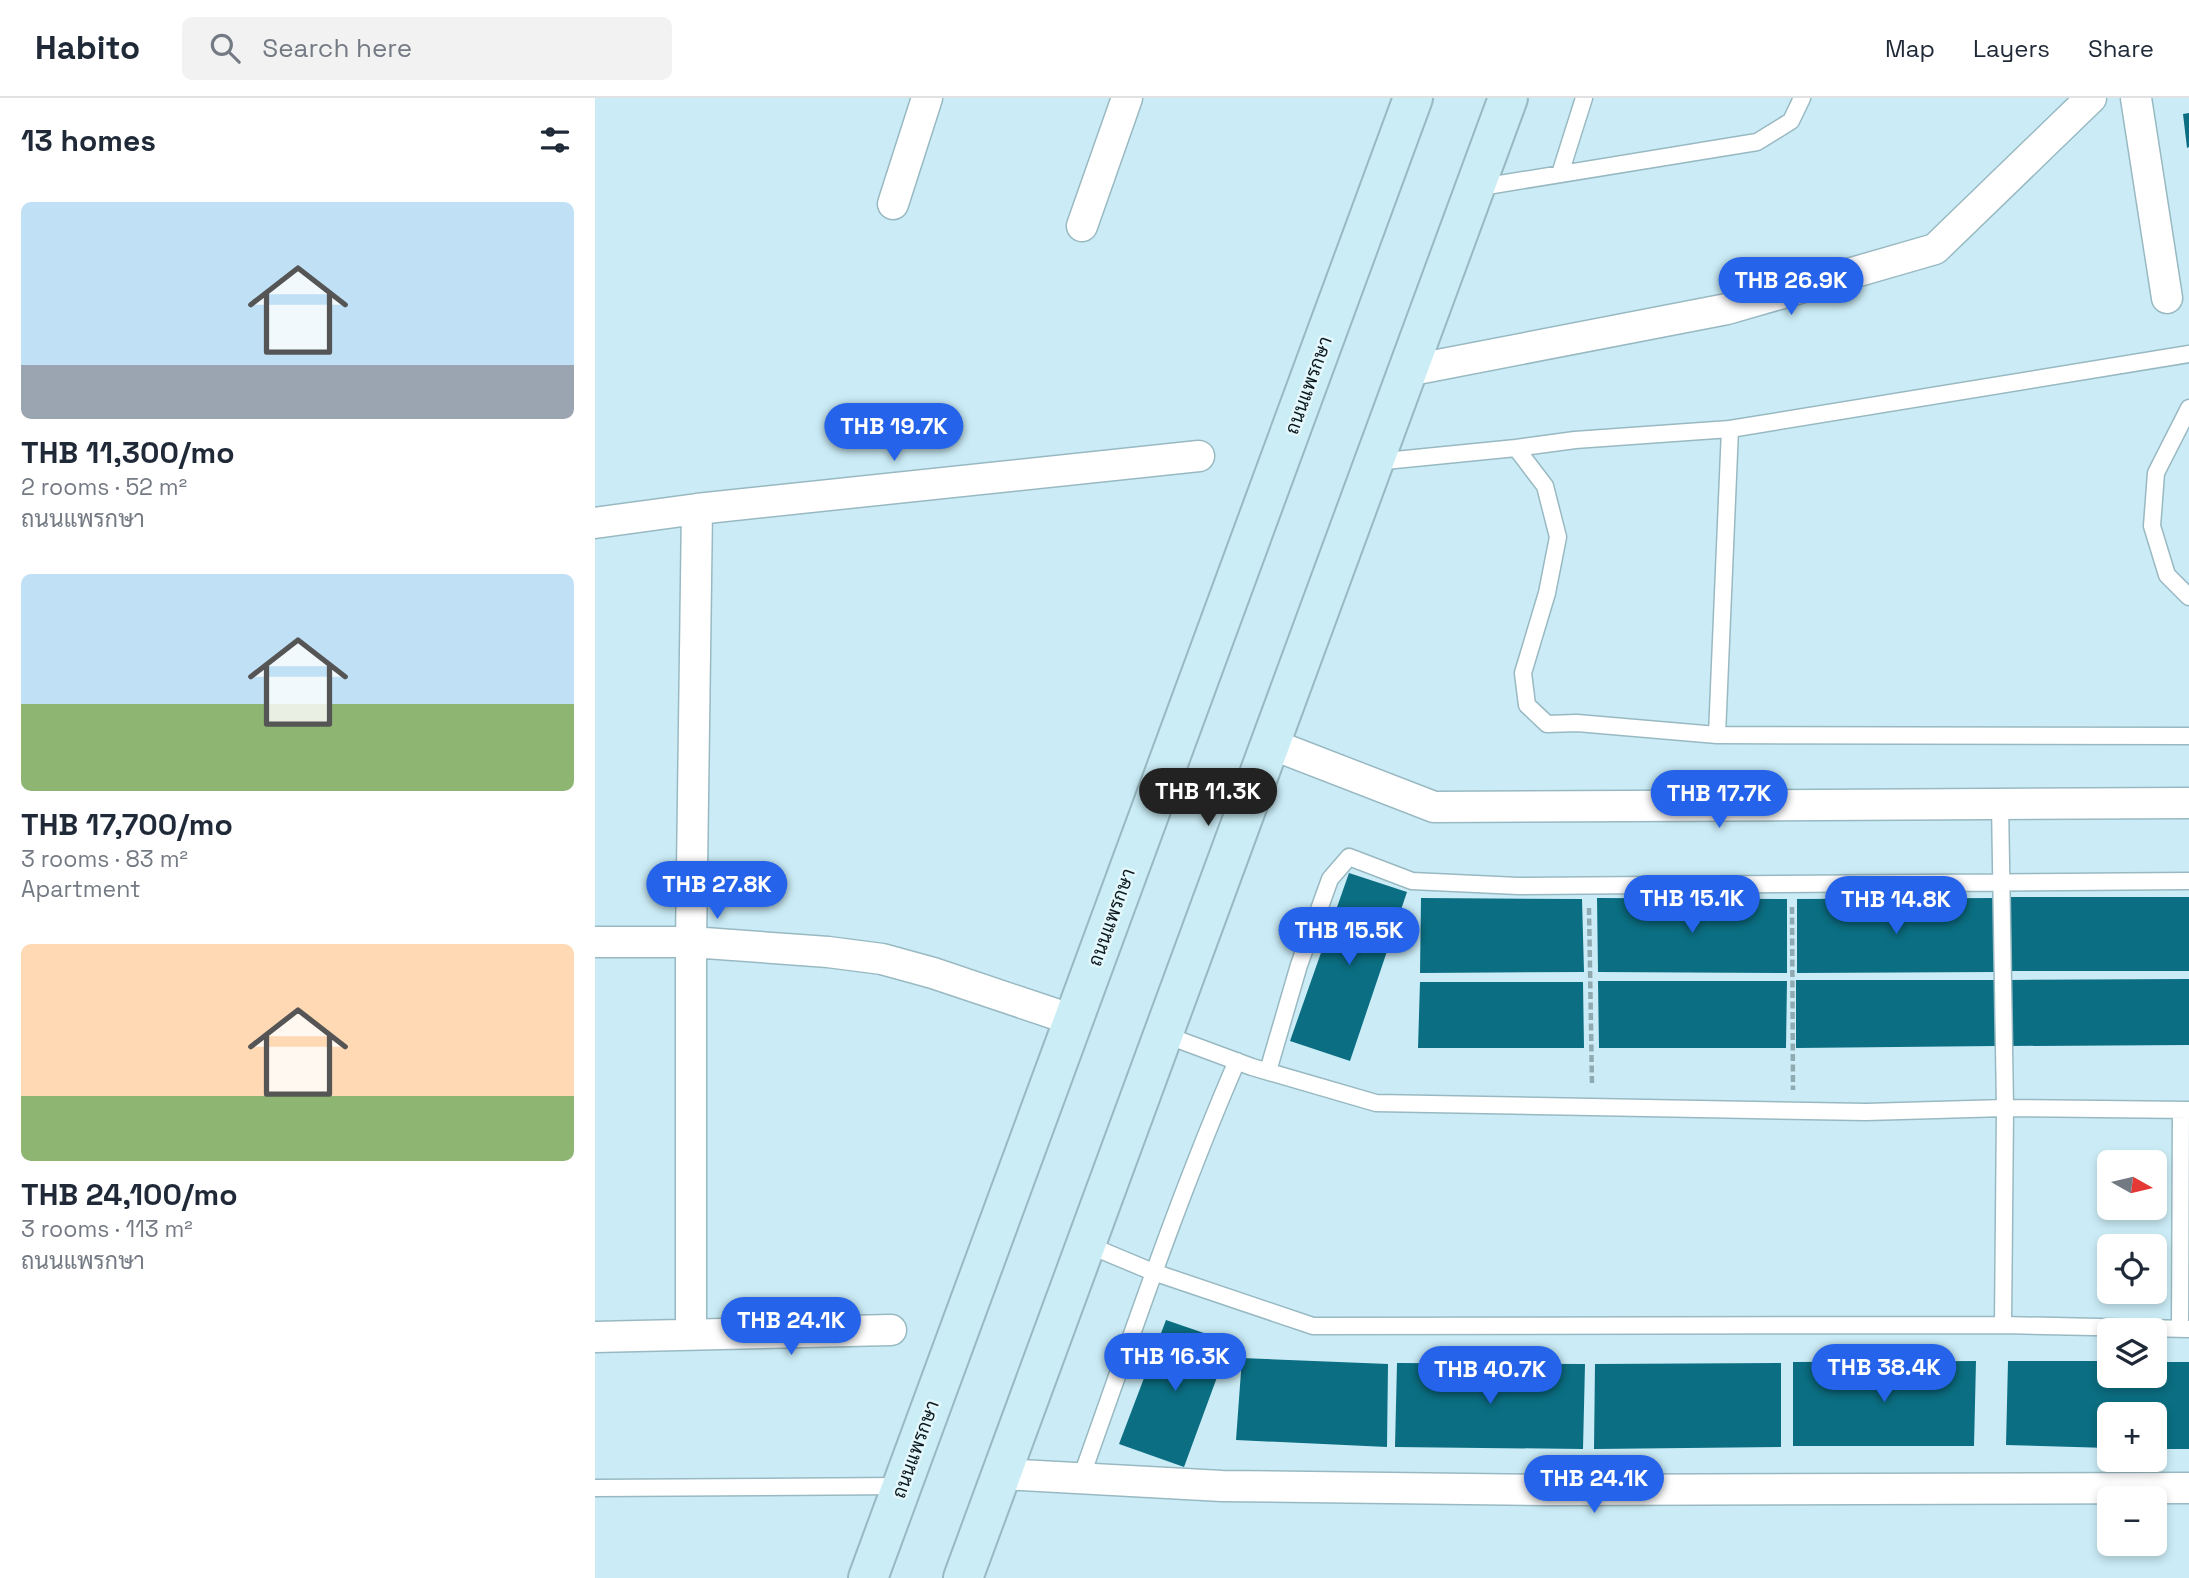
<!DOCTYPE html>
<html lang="en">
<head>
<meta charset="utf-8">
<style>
	body { margin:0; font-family:"Space Grotesk",Sarabun,sans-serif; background:#f2f2f3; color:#1f2937; height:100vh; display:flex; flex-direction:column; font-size:26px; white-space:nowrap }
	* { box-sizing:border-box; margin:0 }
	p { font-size:23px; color:#747a83 }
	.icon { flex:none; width:38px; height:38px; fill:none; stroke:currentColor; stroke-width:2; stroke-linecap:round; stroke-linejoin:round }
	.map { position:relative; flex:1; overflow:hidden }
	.sheet { display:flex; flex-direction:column; background:#fff; width:595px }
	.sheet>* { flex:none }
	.needle { width:46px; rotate:98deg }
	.buttons { position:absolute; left:1502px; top:1052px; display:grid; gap:14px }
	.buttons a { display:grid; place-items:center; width:70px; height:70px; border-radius:10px; background:#fff; box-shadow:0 4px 10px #0003; font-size:35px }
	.price { position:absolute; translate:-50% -60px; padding:0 16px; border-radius:24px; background:#2563eb; color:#fff; font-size:23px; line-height:46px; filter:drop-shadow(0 2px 4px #0008) }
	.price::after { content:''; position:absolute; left:50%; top:42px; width:21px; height:16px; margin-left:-10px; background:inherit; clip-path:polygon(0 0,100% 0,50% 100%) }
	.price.current { background:#222; color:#fff }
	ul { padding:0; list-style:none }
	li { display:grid; align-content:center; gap:14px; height:371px; padding:0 21px }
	li span { display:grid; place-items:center; height:217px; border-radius:10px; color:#555 }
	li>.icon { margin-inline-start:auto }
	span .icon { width:126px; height:126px; fill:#fffc; stroke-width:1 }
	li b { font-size:30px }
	h2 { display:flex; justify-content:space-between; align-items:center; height:84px; padding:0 21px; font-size:30px }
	header { display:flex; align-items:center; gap:42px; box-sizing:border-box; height:98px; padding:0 35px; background:#fff; border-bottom:2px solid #e0e1e3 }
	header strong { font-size:33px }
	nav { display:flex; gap:38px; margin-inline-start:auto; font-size:24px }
	.search { width:490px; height:63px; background:#f2f2f3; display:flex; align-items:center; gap:18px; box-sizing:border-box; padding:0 24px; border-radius:10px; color:#747a83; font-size:26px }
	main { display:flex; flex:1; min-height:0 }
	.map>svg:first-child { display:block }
	.building { fill:#0b6e82 }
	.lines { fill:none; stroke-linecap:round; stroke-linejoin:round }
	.lane-casing { stroke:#99b9c2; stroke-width:19 }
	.street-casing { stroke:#99b9c2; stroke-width:33 }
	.secondary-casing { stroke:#99b9c2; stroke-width:42 }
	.path { stroke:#90aab2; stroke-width:4.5; stroke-dasharray:7 3.5; stroke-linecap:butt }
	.lane { stroke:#fff; stroke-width:16 }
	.street { stroke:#fff; stroke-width:30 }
	.secondary { stroke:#caedf6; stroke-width:38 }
	.labels { text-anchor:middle; stroke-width:5; stroke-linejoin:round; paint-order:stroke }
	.street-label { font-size:19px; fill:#0b171b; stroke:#e3f7fd }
</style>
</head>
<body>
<header>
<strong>Habito</strong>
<div class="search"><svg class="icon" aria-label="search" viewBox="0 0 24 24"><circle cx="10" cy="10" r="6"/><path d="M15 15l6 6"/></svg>Search here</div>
<nav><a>Map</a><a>Layers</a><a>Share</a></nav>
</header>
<main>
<section class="sheet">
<h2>13 homes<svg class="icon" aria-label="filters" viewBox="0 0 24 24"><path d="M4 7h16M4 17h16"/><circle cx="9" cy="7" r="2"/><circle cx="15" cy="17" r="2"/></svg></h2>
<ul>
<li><span style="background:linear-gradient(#bfe0f5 75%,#9aa5b1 0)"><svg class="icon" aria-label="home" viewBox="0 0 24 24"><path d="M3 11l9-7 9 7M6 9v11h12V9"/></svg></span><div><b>THB 11,300/mo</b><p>2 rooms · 52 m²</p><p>ถนนแพรกษา</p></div></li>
<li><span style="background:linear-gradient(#bfe0f5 60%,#8fb573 0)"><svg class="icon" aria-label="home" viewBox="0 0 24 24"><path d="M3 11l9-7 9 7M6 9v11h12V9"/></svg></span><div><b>THB 17,700/mo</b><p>3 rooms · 83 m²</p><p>Apartment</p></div></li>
<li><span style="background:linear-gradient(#ffd9b3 70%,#8fb573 0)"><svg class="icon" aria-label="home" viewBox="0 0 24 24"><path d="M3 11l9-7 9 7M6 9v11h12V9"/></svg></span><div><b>THB 24,100/mo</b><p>3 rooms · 113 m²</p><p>ถนนแพรกษา</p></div></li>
</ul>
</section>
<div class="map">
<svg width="1594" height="1480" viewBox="0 0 1594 1480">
	<rect width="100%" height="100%" fill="#cbecf6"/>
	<path class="building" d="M1594 15V49L1592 50 1588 16Z
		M754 775 812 794 755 963 695 943Z
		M1412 799H1594V873H1414Z
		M826 800 987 801 989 874 825 875Z
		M1002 800 1192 801V875L1003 874Z
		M1400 800 1401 874 1202 875V801Z
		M1594 881V947L1415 948 1414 882Z
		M1201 882H1401V948L1201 950Z
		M1003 883H1192L1191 950H1004Z
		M825 884H988L989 950H823Z
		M571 1222 635 1244 589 1369 524 1346Z
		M647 1260 793 1266 792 1349 641 1342Z
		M1381 1263 1379 1348H1198V1264Z
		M1413 1263H1514V1278H1559V1264H1594V1351H1559V1316H1514V1350L1411 1347Z
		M802 1265 990 1266 988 1351 800 1349Z
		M1186 1265V1349L999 1351 1000 1266Z"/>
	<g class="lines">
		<g class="lane-casing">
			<path id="lane" d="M965 76 989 0
				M880 90 1162 44 1196 23 1207 0
				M1594 310 1561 375 1557 428 1572 477 1594 499
				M1135 331 1122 637 1594 638
				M921 350 950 388 963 439 952 495 928 575 932 607 952 626 982 625 1122 637
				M780 364 921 350 980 342 1135 331 1594 256
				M1405 704 1410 1010 1408 1227
				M568 936 657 969 781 1005 1271 1014 1410 1010 1594 1012
				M673 973 704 867 735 781 754 759 817 783 923 788 1594 783
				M491 1146 558 1174 718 1228 1408 1227 1594 1231
				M1585 1231 1586 1012
				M486 1380C536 1240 583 1099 642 963
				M0 1390 306 1388"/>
		</g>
		<g class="street-casing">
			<path id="street" d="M1541 0 1572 200
				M298 106 332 0
				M487 128 532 0
				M812 273 1132 211 1340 151 1496 0
				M0 425 102 411 604 358
				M676 646 839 709 1594 705
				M0 844H96L233 854 287 861 338 875 478 922
				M96 1235V844L102 411
				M0 1239 296 1232
				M406 1376 627 1388 951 1392 1594 1390"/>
		</g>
		<g class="secondary-casing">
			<path id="secondary" d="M273 1480 818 0
				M368 1480 913 0"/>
		</g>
		<path class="path" d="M1197 809 1198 992
			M994 810 997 986"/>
		<use href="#lane" class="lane"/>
		<use href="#street" class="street"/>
		<use href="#secondary" class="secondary"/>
	</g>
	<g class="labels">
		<g class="street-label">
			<text transform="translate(713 287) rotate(-70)" y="7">ถนนแพรกษา</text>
			<text transform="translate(516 819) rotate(-70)" y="7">ถนนแพรกษา</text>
			<text transform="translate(320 1351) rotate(-70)" y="7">ถนนแพรกษา</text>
		</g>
	</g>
</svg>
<div class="buttons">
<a><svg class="needle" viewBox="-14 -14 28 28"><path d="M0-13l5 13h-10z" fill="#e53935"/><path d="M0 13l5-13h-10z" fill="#747a83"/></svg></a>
<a><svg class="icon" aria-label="locate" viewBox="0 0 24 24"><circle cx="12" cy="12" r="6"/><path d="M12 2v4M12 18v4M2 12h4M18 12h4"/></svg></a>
<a><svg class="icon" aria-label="layers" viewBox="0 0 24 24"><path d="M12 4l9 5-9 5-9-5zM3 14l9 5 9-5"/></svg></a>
<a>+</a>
<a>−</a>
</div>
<b class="price" style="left:1196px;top:219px">THB 26.9K</b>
<b class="price" style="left:299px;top:365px">THB 19.7K</b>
<b class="price current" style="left:613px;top:730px">THB 11.3K</b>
<b class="price" style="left:1124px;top:732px">THB 17.7K</b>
<b class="price" style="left:122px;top:823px">THB 27.8K</b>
<b class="price" style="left:1097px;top:837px">THB 15.1K</b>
<b class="price" style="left:1301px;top:838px">THB 14.8K</b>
<b class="price" style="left:754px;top:869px">THB 15.5K</b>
<b class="price" style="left:196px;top:1259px">THB 24.1K</b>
<b class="price" style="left:580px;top:1295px">THB 16.3K</b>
<b class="price" style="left:1289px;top:1306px">THB 38.4K</b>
<b class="price" style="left:895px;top:1308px">THB 40.7K</b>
<b class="price" style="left:999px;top:1417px">THB 24.1K</b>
</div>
</main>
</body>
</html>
